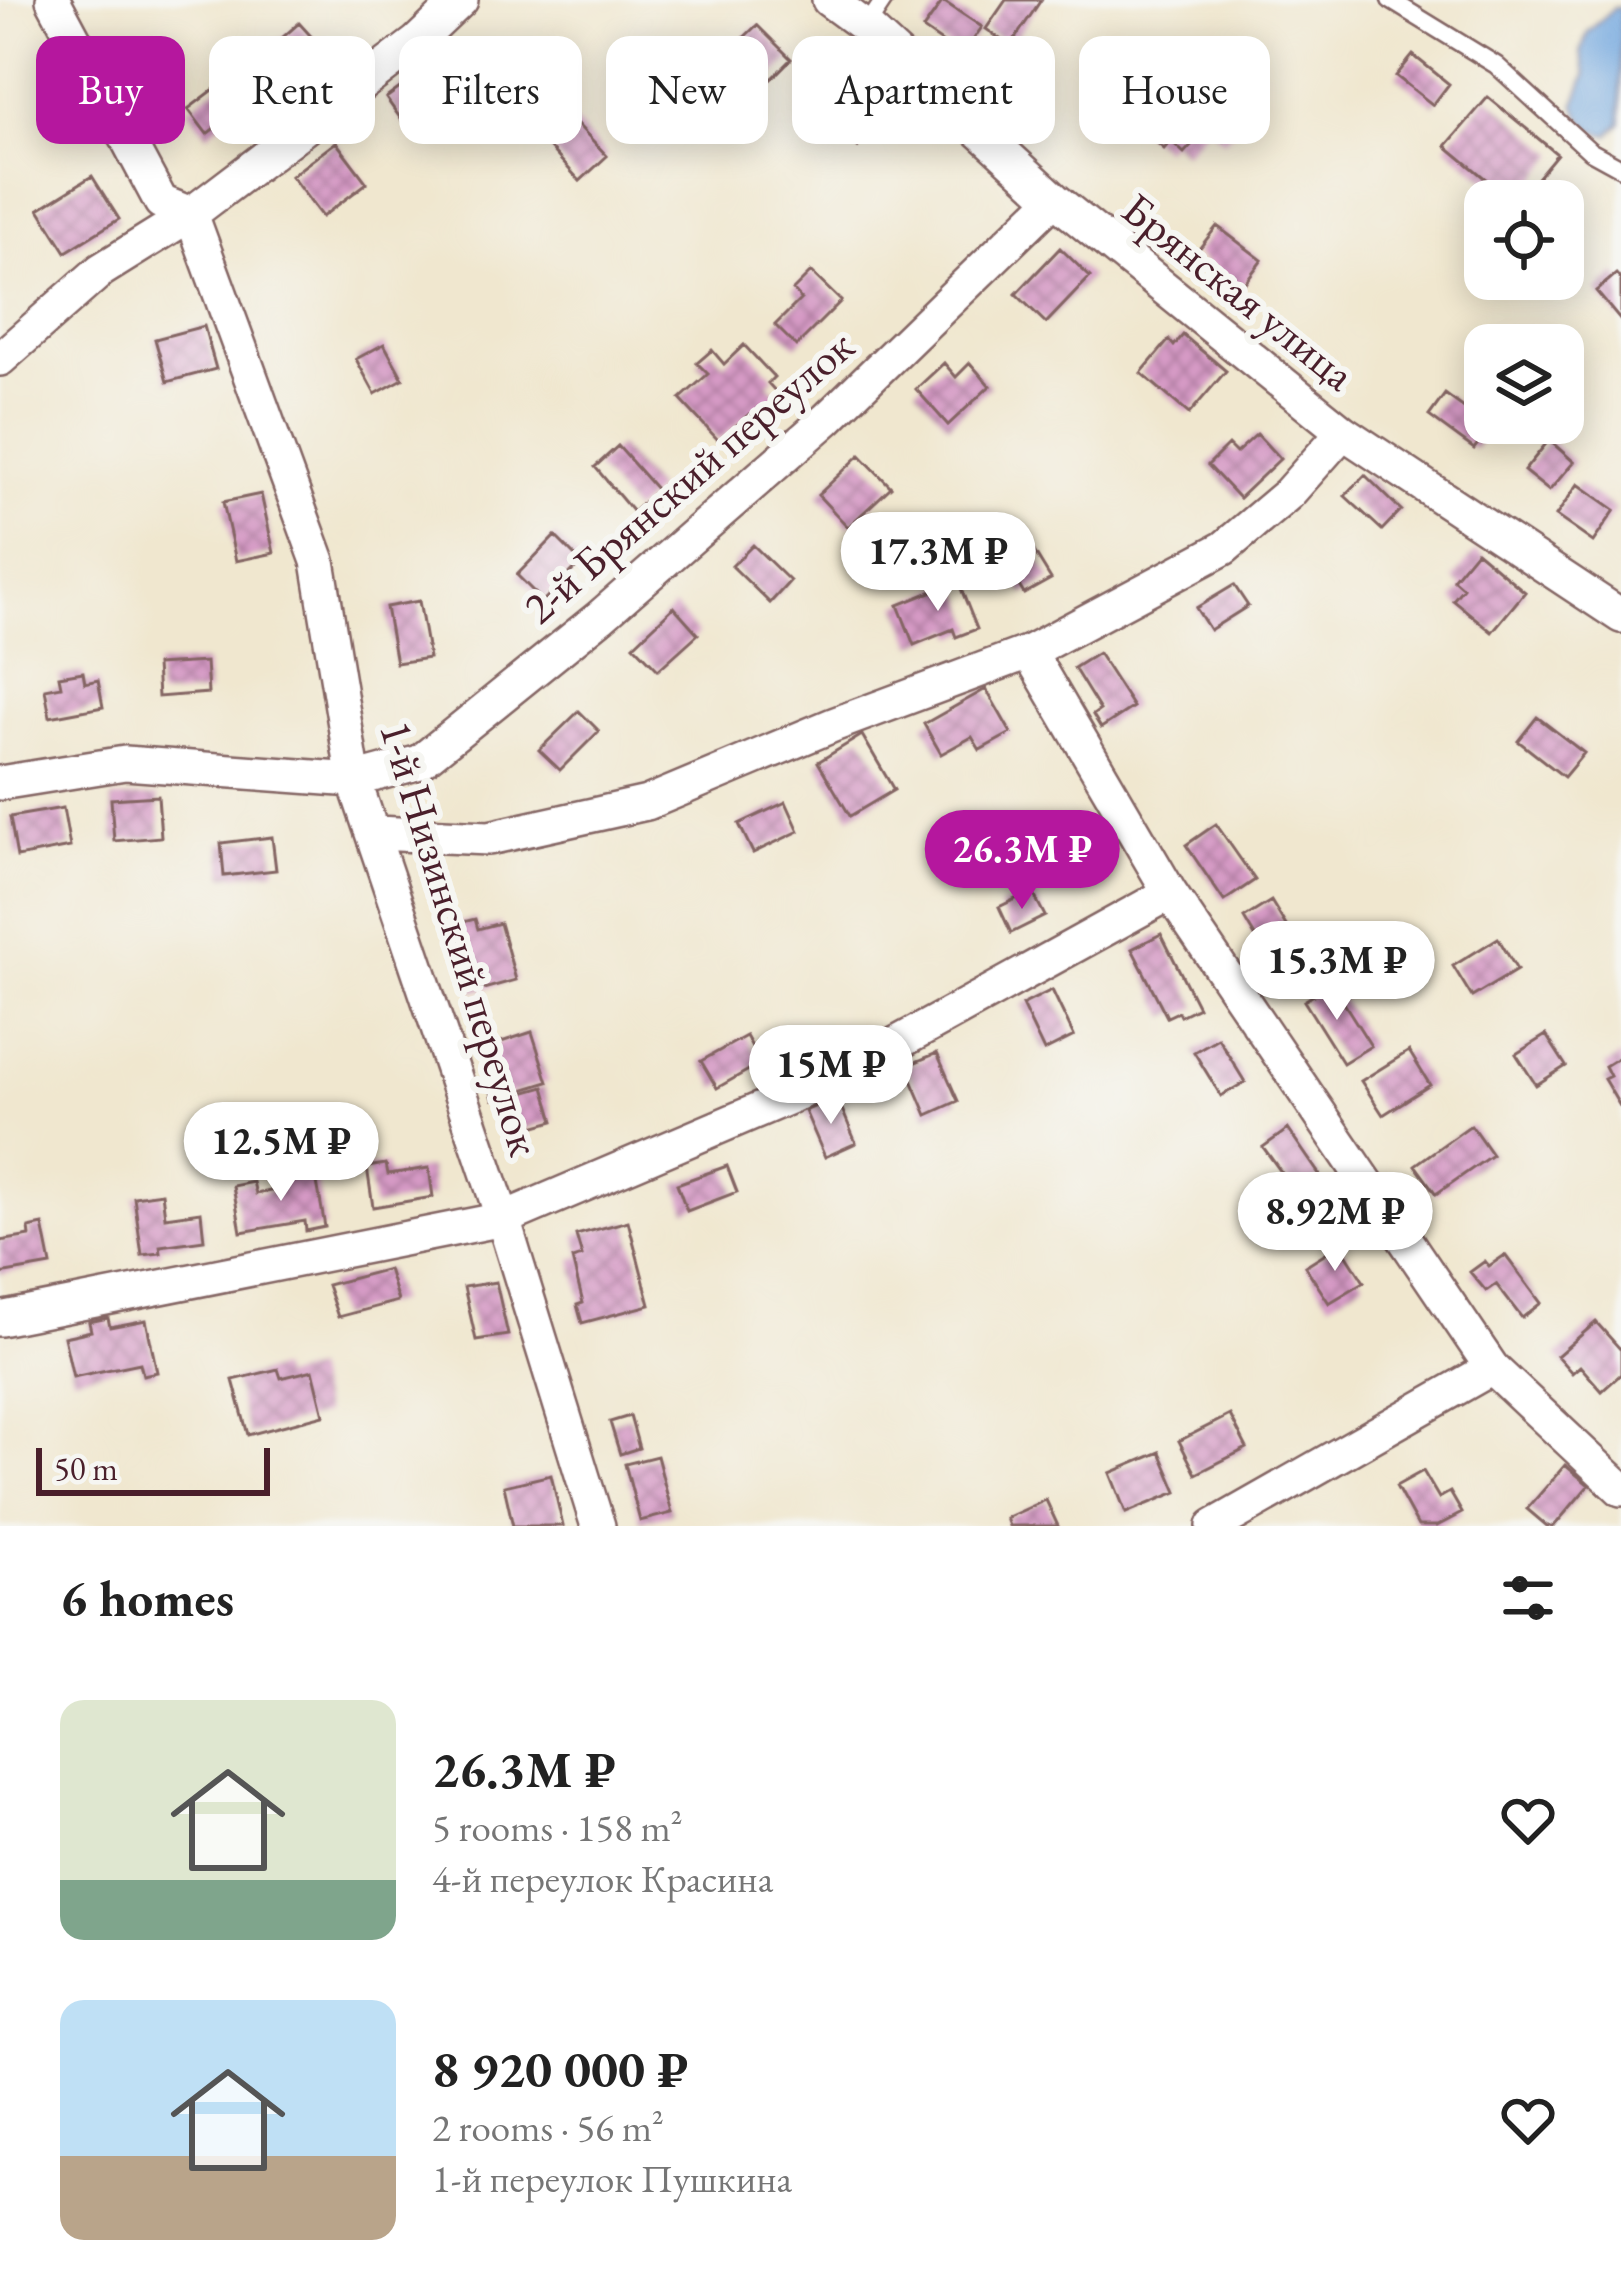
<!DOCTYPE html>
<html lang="en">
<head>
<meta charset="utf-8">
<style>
	body { margin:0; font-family:"EB Garamond",serif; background:#f6f6f6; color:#222; height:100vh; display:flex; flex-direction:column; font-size:45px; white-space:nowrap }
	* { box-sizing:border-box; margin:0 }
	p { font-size:39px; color:#767676 }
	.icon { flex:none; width:66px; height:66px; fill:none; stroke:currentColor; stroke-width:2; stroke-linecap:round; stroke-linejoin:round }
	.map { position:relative; height:1526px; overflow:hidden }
	.sheet { display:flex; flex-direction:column; background:#fff; flex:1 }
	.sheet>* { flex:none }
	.top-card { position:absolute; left:36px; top:36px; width:1551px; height:108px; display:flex; gap:24px }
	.controls { position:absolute; left:1464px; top:180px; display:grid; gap:24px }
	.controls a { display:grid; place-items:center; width:120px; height:120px; border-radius:24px; background:#fff; box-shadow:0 6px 30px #0003; font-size:60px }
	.scale { position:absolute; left:36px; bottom:30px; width:234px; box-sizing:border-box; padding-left:12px; border:6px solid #4a1f2b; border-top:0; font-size:33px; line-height:42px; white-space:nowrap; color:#4a1f2b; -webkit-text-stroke:9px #f6f6f2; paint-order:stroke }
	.price { position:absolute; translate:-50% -102px; padding:0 27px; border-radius:42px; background:#fff; color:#222; font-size:39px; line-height:78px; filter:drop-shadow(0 3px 6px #0008) }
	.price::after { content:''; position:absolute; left:50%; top:72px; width:36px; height:27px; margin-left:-18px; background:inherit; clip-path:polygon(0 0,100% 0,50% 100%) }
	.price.selected { background:#b5179e; color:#fff }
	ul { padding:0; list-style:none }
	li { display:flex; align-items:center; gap:36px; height:300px; padding:0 60px }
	li span { display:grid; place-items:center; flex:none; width:336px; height:240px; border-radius:24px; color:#555 }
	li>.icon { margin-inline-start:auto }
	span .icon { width:144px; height:144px; fill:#fffc; stroke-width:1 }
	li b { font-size:51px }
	h2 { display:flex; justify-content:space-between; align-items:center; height:144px; padding:0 60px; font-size:51px }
	.pill { padding:0 42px; border-radius:24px; background:#fff; box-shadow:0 6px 30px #0003; font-size:42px; line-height:108px }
	.pill.selected { background:#b5179e; color:#fff }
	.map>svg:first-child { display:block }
	.water { fill:#71a6de; stroke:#5e6284; stroke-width:3 }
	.building { fill:url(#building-cross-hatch) }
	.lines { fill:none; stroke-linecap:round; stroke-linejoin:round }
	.service-casing { stroke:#846564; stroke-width:21 }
	.minor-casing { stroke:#846564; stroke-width:38 }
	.service { stroke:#fff; stroke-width:16 }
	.minor { stroke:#fff; stroke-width:33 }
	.labels { text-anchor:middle; stroke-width:12; stroke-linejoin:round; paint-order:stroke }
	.street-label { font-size:45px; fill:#4a1f2b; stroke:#f6f6f2 }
</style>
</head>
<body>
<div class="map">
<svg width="1621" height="1526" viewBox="0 0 1621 1526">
	<defs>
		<pattern id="building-cross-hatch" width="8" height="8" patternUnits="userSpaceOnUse" patternTransform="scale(3)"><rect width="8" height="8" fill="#d59ac5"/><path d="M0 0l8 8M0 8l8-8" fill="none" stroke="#af7da0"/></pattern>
	</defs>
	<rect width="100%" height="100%" fill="#f6f6f2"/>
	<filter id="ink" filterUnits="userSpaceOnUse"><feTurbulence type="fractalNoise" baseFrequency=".00833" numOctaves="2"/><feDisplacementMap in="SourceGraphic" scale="24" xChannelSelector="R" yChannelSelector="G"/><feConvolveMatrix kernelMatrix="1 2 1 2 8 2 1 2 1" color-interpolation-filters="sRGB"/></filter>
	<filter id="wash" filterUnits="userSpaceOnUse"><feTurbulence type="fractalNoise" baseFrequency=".004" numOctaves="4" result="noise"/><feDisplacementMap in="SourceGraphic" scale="48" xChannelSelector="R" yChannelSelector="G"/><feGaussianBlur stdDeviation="2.7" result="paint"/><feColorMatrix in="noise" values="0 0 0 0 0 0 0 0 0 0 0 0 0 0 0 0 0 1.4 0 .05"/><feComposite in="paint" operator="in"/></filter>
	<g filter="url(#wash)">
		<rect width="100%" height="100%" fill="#f0e7cf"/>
		<path class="water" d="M1614 8H1621V123L1609 135C1589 133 1582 121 1575 104L1586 75 1581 53 1587 33Z"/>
		<g id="blocks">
			<path class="building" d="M1006 0H1041L1010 46 986 29Z
				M943 1 982 27 962 56 923 29Z
				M299 23 318 44 286 73 267 51Z
				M757 25 791 59 771 79 737 44Z
				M1413 55 1449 84 1433 105 1396 76Z
				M1185 63 1245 118 1224 141 1208 127 1184 153 1171 141 1164 149 1143 131 1156 117 1146 107Z
				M241 69 259 94 207 134 188 109Z
				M415 77 435 104 406 126 386 98Z
				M856 86 867 95 861 103 880 119 858 147 842 133 835 142 815 126 826 113 821 108 837 89 847 97Z
				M1488 97 1557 154 1518 201H1512L1446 146Z
				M565 111 607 156 580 181 539 136Z
				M336 142 367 183 322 217 291 176Z
				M92 176 119 219 66 252 39 209Z
				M1217 226 1262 260 1240 289 1195 254Z
				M1060 248 1090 277 1046 323 1016 294Z
				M811 272 841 301 796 346 775 325 801 299 793 290Z
				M1616 274 1621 280V321L1596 291Z
				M204 326 216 369 167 382 155 339Z
				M1183 335 1226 371 1189 414 1141 373 1169 340 1174 346Z
				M384 344 403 379 375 394 356 359Z
				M744 345 774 377 768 383 785 402 760 426 749 414 719 441 680 399 708 374 697 363 712 350 724 364Z
				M944 363 956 377 970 363 990 386 948 425 916 389Z
				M1445 394 1490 427 1474 449 1429 416Z
				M1257 434 1280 459 1239 498 1208 465 1228 445 1236 453Z
				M1549 440 1574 462 1549 491 1524 471Z
				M618 446 657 490 633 512 595 467Z
				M860 455 891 487 848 527 818 495Z
				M1365 475 1401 510 1382 530 1345 496Z
				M1578 484 1615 510 1593 542 1556 516Z
				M261 494 274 553 236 561 223 502Z
				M1021 530 1051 579 1024 594 1005 563 990 572 982 559 999 549 997 544Z
				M555 536 581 562 543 601 517 575Z
				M753 545 790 581 770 603 732 566Z
				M1476 551 1525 592 1492 632 1453 600 1463 588 1453 579Z
				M958 581 977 629 956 637 953 629 914 645 898 605Z
				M1234 585 1248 606 1210 630 1196 608Z
				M419 601 429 658 396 663 386 607Z
				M674 607 698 634 658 670 634 645Z
				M1098 653 1133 707 1101 728 1093 715 1100 710 1074 668Z
				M206 662 208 693 158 697 156 665Z
				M83 672 85 683 98 680 103 707 50 717 45 689 61 686 59 676Z
				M986 689 1011 733 980 750 972 737 941 754 924 724Z
				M579 711 599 731 560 770 539 750Z
				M1537 717 1584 753 1564 777 1518 741Z
				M862 735 894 790 850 816 818 762Z
				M158 796 161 837 114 841 111 799Z
				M786 802 799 831 753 853 739 824Z
				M63 808 70 847 17 857 10 817Z
				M1216 824 1255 880 1224 901 1186 845Z
				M272 837 276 870 224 876 221 843Z
				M1032 891 1045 916 1011 933 999 907Z
				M1271 901 1305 957 1277 973 1244 918Z
				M475 919 478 929 500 923 516 980 473 992 455 924Z
				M1161 934 1198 1007 1180 1016 1178 1012 1167 1017 1132 949Z
				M1498 938 1517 970 1472 997 1453 966Z
				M1332 984 1371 1046 1343 1063 1304 1001Z
				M1052 990 1074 1036 1044 1051 1022 1005Z
				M532 1032 548 1082 493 1099 490 1089 501 1085 489 1046Z
				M1546 1035 1566 1066 1536 1085 1516 1054Z
				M746 1036 761 1063 717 1088 701 1061Z
				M1218 1038 1245 1082 1221 1096 1194 1052Z
				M1409 1051 1430 1085 1383 1115 1361 1081Z
				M937 1053 958 1101 927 1115 906 1066Z
				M1621 1056V1108L1604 1079 1610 1076 1605 1066Z
				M544 1087 554 1121 515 1132 505 1098Z
				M837 1097 856 1143 825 1157 805 1111Z
				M1471 1125 1492 1155 1436 1194 1415 1165Z
				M1288 1129 1321 1177 1297 1194 1263 1147Z
				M386 1164 388 1174 429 1168 433 1197 373 1207 367 1167Z
				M727 1166 737 1192 687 1211 677 1184Z
				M315 1171 325 1227 306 1231 305 1221 241 1232 233 1186 253 1182 256 1194 280 1189 278 1178Z
				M162 1193 165 1217 201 1212 204 1240 160 1246 161 1253 142 1255 134 1197Z
				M628 1221 650 1305 582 1323 577 1305 583 1303 572 1259 582 1256 576 1235Z
				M43 1225 51 1265 0 1274V1241L30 1236 29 1228Z
				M1340 1244 1364 1282 1329 1303 1305 1266Z
				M1505 1255 1541 1303 1522 1318 1496 1284 1486 1291 1470 1272 1485 1261 1489 1266Z
				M388 1269 398 1301 338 1317 327 1285Z
				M496 1282 508 1335 476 1340 464 1287Z
				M108 1318 110 1327 146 1320 157 1372 143 1375 140 1363 73 1377 64 1337 91 1331 89 1322Z
				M1596 1322 1621 1350V1374L1602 1391 1580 1366 1572 1373 1557 1356Z
				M278 1369 281 1378 313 1370 324 1415 248 1435 233 1380Z
				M1230 1415 1247 1448 1196 1474 1179 1441Z
				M630 1416 639 1448 620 1454 610 1422Z
				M1160 1452 1177 1492 1126 1513 1110 1473Z
				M657 1456 672 1513 640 1521 625 1464Z
				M1565 1465 1589 1485 1554 1526H1547L1527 1509Z
				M1423 1471 1439 1498 1450 1492 1462 1513 1437 1526H1418L1396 1486Z
				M551 1475 563 1526H513L504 1486Z
				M1046 1500 1058 1526H1009L1006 1518Z"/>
		</g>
	</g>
	<g filter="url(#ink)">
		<use href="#blocks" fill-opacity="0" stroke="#846564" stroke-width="3"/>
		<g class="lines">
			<g class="service-casing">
				<path id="service" d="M1390 0 1496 65 1590 151 1621 168
					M866 27 884 0"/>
			</g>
			<g class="minor-casing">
				<path id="minor" d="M53 0 161 202 191 214 318 561 354 780 503 1219 598 1526
					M829 0 866 27 1054 199 1343 432 1621 616
					M0 359 101 270 191 214 417 42 461 0
					M1029 652 1170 893 1492 1368 1621 1489
					M0 783 125 763 354 780 420 762 600 617 827 419 1054 199
					M375 833 489 838 647 803 833 725 1029 652 1224 548 1288 494 1343 432
					M0 1319 503 1219 836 1077 1170 893
					M1214 1526 1492 1368"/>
			</g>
			<use href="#service" class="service"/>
			<use href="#minor" class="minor"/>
		</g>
	</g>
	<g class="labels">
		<g class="street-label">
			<text transform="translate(1239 291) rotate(39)" y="16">Брянская улица</text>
			<text transform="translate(688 476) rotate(-41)" y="16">2-й Брянский переулок</text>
			<text transform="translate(461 938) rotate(73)" y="16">1-й Низинский переулок</text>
		</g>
	</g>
</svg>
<div class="controls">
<a><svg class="icon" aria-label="locate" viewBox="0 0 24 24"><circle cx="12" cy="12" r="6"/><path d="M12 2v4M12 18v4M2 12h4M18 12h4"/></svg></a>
<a><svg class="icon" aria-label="layers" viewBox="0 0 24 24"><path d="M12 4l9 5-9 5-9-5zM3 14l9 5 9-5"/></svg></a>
</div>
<div class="scale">50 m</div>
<b class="price" style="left:938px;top:614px">17.3M ₽</b>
<b class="price selected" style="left:1022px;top:912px">26.3M ₽</b>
<b class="price" style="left:1337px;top:1023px">15.3M ₽</b>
<b class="price" style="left:831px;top:1127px">15M ₽</b>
<b class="price" style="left:281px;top:1204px">12.5M ₽</b>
<b class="price" style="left:1335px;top:1274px">8.92M ₽</b>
<div class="top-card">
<a class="pill selected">Buy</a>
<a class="pill">Rent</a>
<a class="pill">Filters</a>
<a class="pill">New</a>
<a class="pill">Apartment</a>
<a class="pill">House</a>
</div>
</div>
<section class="sheet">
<h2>6 homes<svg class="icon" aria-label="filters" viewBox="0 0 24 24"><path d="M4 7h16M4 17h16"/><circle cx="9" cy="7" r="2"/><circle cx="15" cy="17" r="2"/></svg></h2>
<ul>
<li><span style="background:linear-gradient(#dfe7d0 75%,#7fa58c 0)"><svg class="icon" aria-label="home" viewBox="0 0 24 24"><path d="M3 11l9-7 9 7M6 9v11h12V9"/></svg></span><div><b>26.3M ₽</b><p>5 rooms · 158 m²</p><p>4-й переулок Красина</p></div><svg class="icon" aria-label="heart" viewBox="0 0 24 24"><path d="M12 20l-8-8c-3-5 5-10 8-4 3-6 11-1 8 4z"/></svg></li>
<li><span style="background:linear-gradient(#bfe0f5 65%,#b9a48a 0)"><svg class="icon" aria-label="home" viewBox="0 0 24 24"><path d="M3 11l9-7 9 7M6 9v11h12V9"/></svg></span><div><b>8 920 000 ₽</b><p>2 rooms · 56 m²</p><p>1-й переулок Пушкина</p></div><svg class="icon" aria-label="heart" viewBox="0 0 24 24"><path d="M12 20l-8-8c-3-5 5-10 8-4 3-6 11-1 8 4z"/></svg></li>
</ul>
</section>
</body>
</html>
